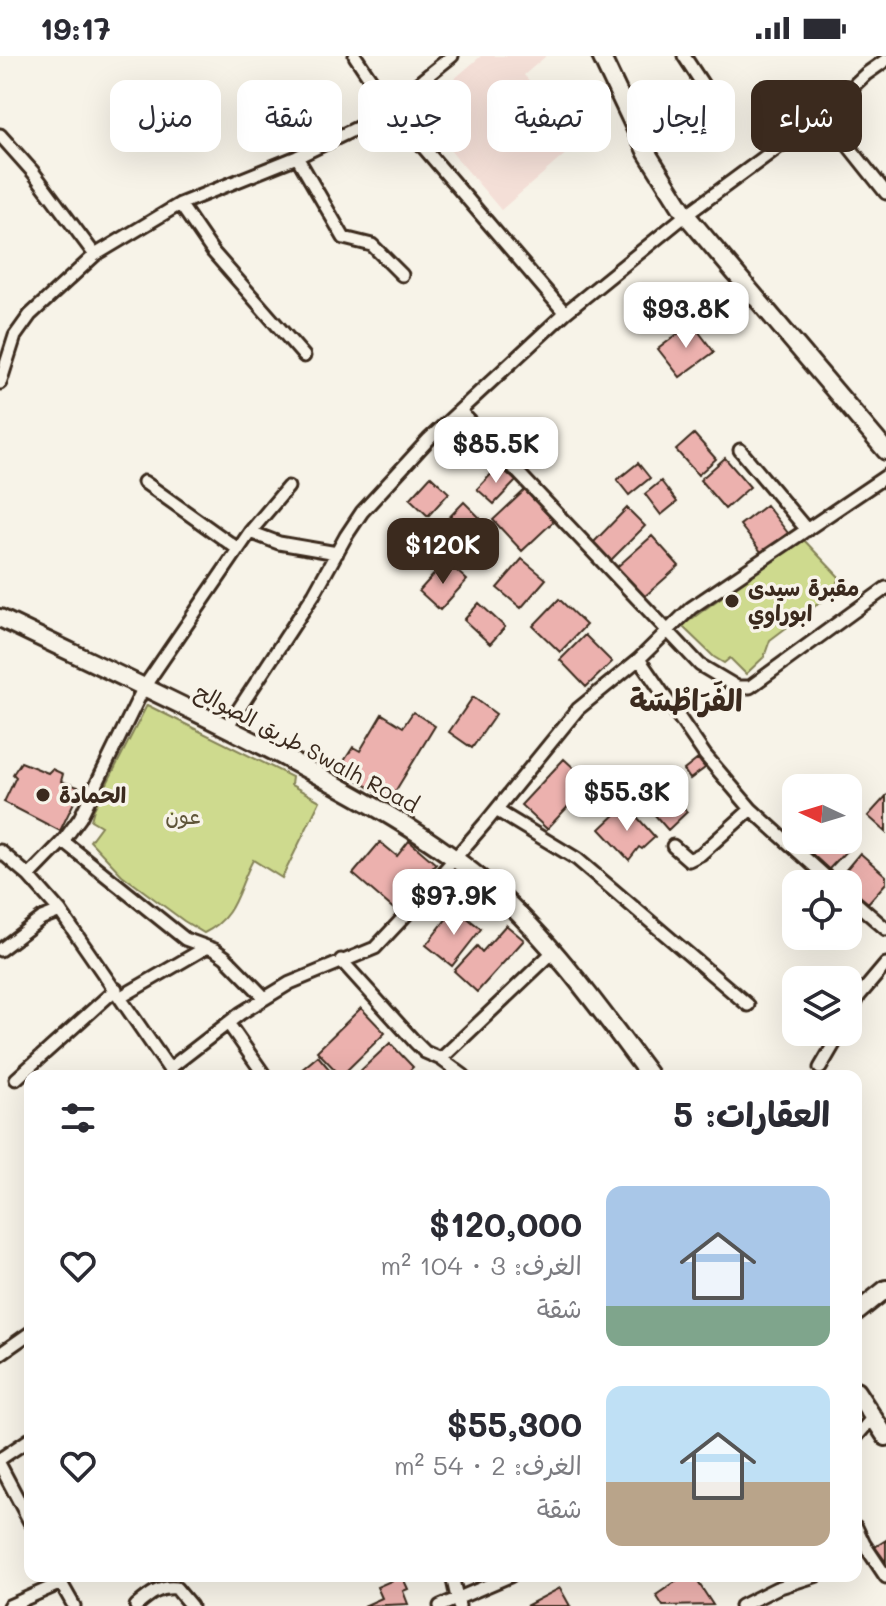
<!DOCTYPE html>
<html lang="ar">
<head>
<meta charset="utf-8">
<style>
	body { margin:0; font-family:Mali,"Playpen Sans Arabic",sans-serif; background:#f7f7f7; color:#2b2b33; direction:rtl; height:100vh; display:flex; flex-direction:column; font-size:30px; white-space:nowrap }
	* { box-sizing:border-box; margin:0 }
	p { font-size:26px; color:#7c7c81 }
	.icon { flex:none; width:44px; height:44px; fill:none; stroke:currentColor; stroke-width:2; stroke-linecap:round; stroke-linejoin:round }
	.map { position:relative; flex:1; overflow:hidden; direction:ltr }
	.panel { position:absolute; left:24px; top:1014px; width:838px; height:512px; display:flex; flex-direction:column; background:#fff; border-radius:16px; box-shadow:0 8px 32px #0002; direction:rtl }
	.panel>* { flex:none }
	.hud { position:absolute; left:24px; top:24px; width:838px; height:72px; direction:rtl; display:flex; gap:16px }
	.needle { width:52px; rotate:274deg }
	.fabs { position:absolute; left:782px; top:718px; display:grid; gap:16px }
	.fabs a { display:grid; place-items:center; width:80px; height:80px; border-radius:16px; background:#fff; box-shadow:0 8px 32px #0002; font-size:40px }
	.price { position:absolute; translate:-50% -68px; padding:0 18px; border-radius:16px; background:#fff; color:#222; font-size:26px; line-height:52px; filter:drop-shadow(0 2px 4px #0008) }
	.price::after { content:''; position:absolute; left:50%; top:48px; width:24px; height:18px; margin-left:-12px; background:inherit; clip-path:polygon(0 0,100% 0,50% 100%) }
	.price.selected { background:#3b2a1e; color:#fff }
	ul { padding:0; list-style:none }
	li { display:flex; align-items:center; gap:24px; height:200px; padding:0 32px }
	li span { display:grid; place-items:center; flex:none; width:224px; height:160px; border-radius:16px; color:#555 }
	li>.icon { margin-inline-start:auto }
	span .icon { width:96px; height:96px; fill:#fffc; stroke-width:1 }
	li b { font-size:34px }
	h2 { display:flex; justify-content:space-between; align-items:center; height:96px; padding:0 32px; font-size:34px }
	.chip { padding:0 28px; border-radius:16px; background:#fff; box-shadow:0 8px 32px #0002; font-size:28px; line-height:72px }
	.chip.selected { background:#3b2a1e; color:#fff }
	.status { display:flex; justify-content:space-between; align-items:center; height:56px; padding:0 40px; background:#fff; direction:ltr }
	.status svg { height:22px; fill:currentColor }
	.map>svg:first-child { display:block }
	.built { fill:#f4dfd7 }
	.green { fill:#ceda8e; stroke:#848256; stroke-width:2 }
	.building { fill:#ecb1ae; stroke:#3b2a1e; stroke-width:2 }
	.lines { fill:none; stroke-linecap:round; stroke-linejoin:round }
	.street-casing { stroke:#3b2a1e; stroke-width:17 }
	.secondary-casing { stroke:#3b2a1e; stroke-width:22 }
	.street { stroke:#f7f3e8; stroke-width:11 }
	.secondary { stroke:#f7f3e8; stroke-width:16 }
	.poi-dot { fill:#3b2a1e; stroke:#f7f3e8; stroke-width:3 }
	.labels { text-anchor:middle; stroke-width:7; stroke-linejoin:round; paint-order:stroke }
	.poi-label { font-size:22px; font-weight:bold; fill:#3b2a1e; stroke:#f7f3e8; text-anchor:start }
	.street-label { font-size:22px; fill:#3b2a1e; stroke:#f7f3e8 }
	.park-label { font-size:22px; fill:#60563a; stroke:#f7f3e8 }
	.district-label { font-size:30px; font-weight:bold; fill:#3b2a1e; stroke:#f7f3e8 }
</style>
</head>
<body>
<div class="status"><b>19:17</b><svg viewBox="0 0 49 12"><path d="M0 12V9h3v3zM5 12V6h3v6zM10 12V3h3v9zM15 12V0h3v12zM26 1h20v11H26zM47 4h2v5h-2z"/></svg></div>
<div class="map">
<svg width="886" height="1550" viewBox="0 0 886 1550">
	<rect width="100%" height="100%" fill="#f7f3e8"/>
	<filter id="ink" filterUnits="userSpaceOnUse"><feTurbulence type="fractalNoise" baseFrequency=".0125" numOctaves="2"/><feDisplacementMap in="SourceGraphic" scale="16" xChannelSelector="R" yChannelSelector="G"/><feConvolveMatrix kernelMatrix="1 2 1 2 8 2 1 2 1" color-interpolation-filters="sRGB"/></filter>
	<g filter="url(#ink)">
		<path class="built" d="M481 0H546L524 19 532 28 522 37 570 94 501 154 427 67 432 42Z"/>
		<path class="green" d="M802 482 840 522 831 538 770 584 764 601 746 618 730 602 724 607 714 601 682 570Z
			M147 649 292 721 291 729 320 745 282 822 253 804C237 833 237 861 204 877L184 865 122 819 90 785 101 770 91 764 94 753Z"/>
		<path class="building" d="M692 267 714 296 680 321 658 293Z
			M694 378 716 403 698 419 676 394Z
			M725 402 750 431 725 453 700 424Z
			M638 407 650 422 629 439 617 424Z
			M499 410 516 425 494 448 477 433Z
			M431 420 449 437 428 460 410 443Z
			M661 425 677 446 661 459 645 438Z
			M525 434 554 465 522 495 493 464Z
			M464 446 480 462 450 493 434 477Z
			M766 449 788 477 762 497 740 469Z
			M627 452 645 470 610 505 592 488Z
			M652 480 679 510 644 541 617 511Z
			M522 503 546 523 521 552 497 532Z
			M446 505 467 524 440 554 419 535Z
			M559 543 586 569 560 596 533 570Z
			M479 547 505 571 490 588 464 564Z
			M585 579 612 606 586 631 560 604Z
			M473 641 496 658 472 692 449 676Z
			M413 656 435 670 390 744 339 713 353 691 360 695 382 658 403 671Z
			M564 703 590 727 547 773 521 749Z
			M698 703 705 712 690 723 684 714Z
			M21 706 48 717 52 713 63 718 61 725 81 732 60 775 4 746 16 721 13 718Z
			M673 740 687 756 668 774 654 758Z
			M886 740V776L868 760Z
			M628 751 655 781 642 793 639 791 629 804 600 773 618 756 620 759Z
			M848 781 854 787 828 814 800 786 802 784H848Z
			M409 785 436 808 396 855 353 818 380 786 397 800Z
			M860 797 886 820V827L868 847 839 822Z
			M453 824 474 844 464 856 442 836Z
			M455 852 481 873 452 910 426 889Z
			M506 869 524 884 477 936 454 915 477 890 482 896Z
			M361 952 385 977 341 1020 317 995Z
			M390 987 413 1011 406 1018 408 1020H355Z
			M318 1000 335 1020H294Z
			M886 1484V1506L875 1491Z
			M402 1520 408 1533 403 1535 408 1548 364 1550 382 1542 377 1531Z
			M684 1520H694L713 1549 663 1550 656 1539Z
			M560 1532 570 1550H526Z"/>
		<g class="lines">
			<g class="street-casing">
				<path id="street" d="M355 0 389 51 565 257
					M684 0 705 32
					M823 58 886 137
					M0 79 33 116 95 199
					M297 101 344 182 372 189 402 219
					M180 148 213 196 304 300
					M0 327 15 280 30 259 95 199 180 148 297 101 357 72 389 51 452 0
					M460 355 700 609 737 631H750L886 532
					M740 394 807 474
					M144 426 238 493
					M250 476 279 487 337 497
					M639 603 705 699 751 753 834 828
					M227 671 314 538 346 480 362 456 429 383 565 257 686 159 823 58 866 18 886 4
					M496 754 577 803 748 949
					M63 785 185 883 215 894 225 901 265 942
					M673 790 689 804 701 798 751 753
					M0 795 29 820 60 855 174 1020
					M29 820 63 785 80 762 144 631 250 476 288 431
					M848 840 886 873
					M0 894 42 862 60 855
					M341 904 415 986 425 996 441 1003 553 896
					M121 941 207 891
					M848 961 859 940 886 908
					M228 967 265 1020
					M441 1003 464 1020
					M170 1012 241 957 290 927 375 892 405 860 487 765 578 653 639 603 691 552 886 420
					M820 1012 841 976
					M16 1023 116 933
					M0 1298 30 1277
					M856 1381 873 1361
					M0 1403 30 1383
					M0 1409 30 1466
					M856 1471 864 1488 886 1521
					M57 1520 74 1550
					M452 1520 459 1550
					M9 1550 61 1527
					M136 1550C149 1539 159 1530 176 1532L191 1550
					M440 1550 510 1520
					M741 1550 777 1532 815 1520"/>
			</g>
			<g class="secondary-casing">
				<path id="secondary" d="M601 0 647 97 686 159 886 395
					M0 562C95 608 191 652 284 701 357 740 431 779 494 834 554 888 602 956 650 1020
					M856 1257 886 1233
					M856 1335 886 1381"/>
			</g>
			<use href="#street" class="street"/>
			<use href="#secondary" class="secondary"/>
		</g>
	</g>
	<g class="poi-dot">
		<circle cx="732" cy="545" r="8"/>
		<circle cx="43" cy="739" r="8"/>
	</g>
	<g class="labels">
		<g class="poi-label">
			<text x="748" y="540">مقبرة سيدى<tspan x="748" dy="25">ابوراوي</tspan></text>
			<text x="59" y="747">الحمادة</text>
		</g>
		<g class="street-label">
			<text transform="translate(307 692) rotate(28)" y="8">طريق الصوالح Swalh Road</text>
		</g>
		<g class="park-label">
			<text x="183" y="768">عون</text>
		</g>
		<g class="district-label">
			<text x="686" y="655">الفَرَاطْسَة</text>
		</g>
	</g>
</svg>
<div class="fabs">
<a><svg class="needle" viewBox="-14 -14 28 28"><path d="M0-13l5 13h-10z" fill="#e53935"/><path d="M0 13l5-13h-10z" fill="#7c7c81"/></svg></a>
<a><svg class="icon" aria-label="locate" viewBox="0 0 24 24"><circle cx="12" cy="12" r="6"/><path d="M12 2v4M12 18v4M2 12h4M18 12h4"/></svg></a>
<a><svg class="icon" aria-label="layers" viewBox="0 0 24 24"><path d="M12 4l9 5-9 5-9-5zM3 14l9 5 9-5"/></svg></a>
</div>
<b class="price" style="left:686px;top:294px">$93.8K</b>
<b class="price" style="left:496px;top:429px">$85.5K</b>
<b class="price selected" style="left:443px;top:530px">$120K</b>
<b class="price" style="left:627px;top:777px">$55.3K</b>
<b class="price" style="left:454px;top:881px">$97.9K</b>
<div class="hud">
<a class="chip selected">شراء</a>
<a class="chip">إيجار</a>
<a class="chip">تصفية</a>
<a class="chip">جديد</a>
<a class="chip">شقة</a>
<a class="chip">منزل</a>
</div>
<section class="panel">
<h2>العقارات: 5<svg class="icon" aria-label="filters" viewBox="0 0 24 24"><path d="M4 7h16M4 17h16"/><circle cx="9" cy="7" r="2"/><circle cx="15" cy="17" r="2"/></svg></h2>
<ul>
<li><span style="background:linear-gradient(#a9c7e8 75%,#7fa58c 0)"><svg class="icon" aria-label="home" viewBox="0 0 24 24"><path d="M3 11l9-7 9 7M6 9v11h12V9"/></svg></span><div><b>$120,000</b><p>الغرف: 3 · 104 m²</p><p>شقة</p></div><svg class="icon" aria-label="heart" viewBox="0 0 24 24"><path d="M12 20l-8-8c-3-5 5-10 8-4 3-6 11-1 8 4z"/></svg></li>
<li><span style="background:linear-gradient(#bfe0f5 60%,#b9a48a 0)"><svg class="icon" aria-label="home" viewBox="0 0 24 24"><path d="M3 11l9-7 9 7M6 9v11h12V9"/></svg></span><div><b>$55,300</b><p>الغرف: 2 · 54 m²</p><p>شقة</p></div><svg class="icon" aria-label="heart" viewBox="0 0 24 24"><path d="M12 20l-8-8c-3-5 5-10 8-4 3-6 11-1 8 4z"/></svg></li>
</ul>
</section>
</div>
</body>
</html>
